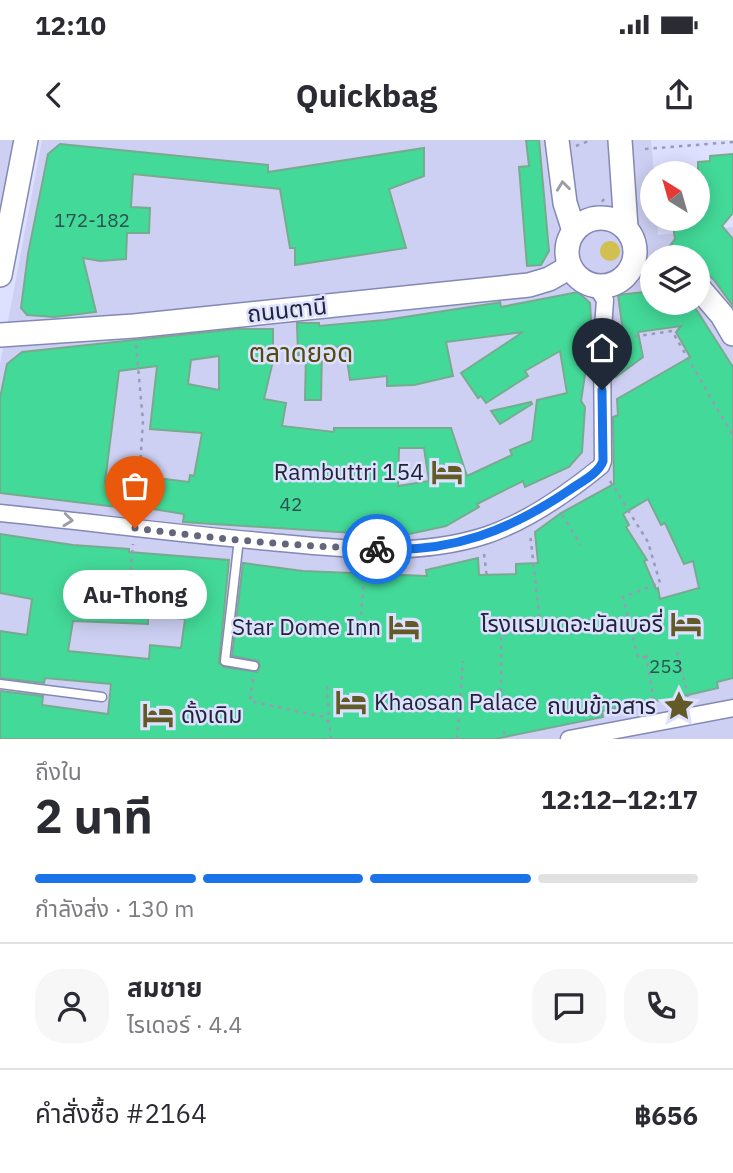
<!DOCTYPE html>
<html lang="th">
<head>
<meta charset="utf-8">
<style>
  body { margin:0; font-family:"IBM Plex Sans","Noto Sans Thai",sans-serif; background:#f7f7f7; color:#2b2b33; height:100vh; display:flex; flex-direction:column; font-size:26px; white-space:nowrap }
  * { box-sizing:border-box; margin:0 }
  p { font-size:23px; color:#7c7c81 }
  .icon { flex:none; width:38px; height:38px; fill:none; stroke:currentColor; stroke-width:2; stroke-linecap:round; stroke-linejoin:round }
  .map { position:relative; height:599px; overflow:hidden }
  .drawer { display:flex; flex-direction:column; background:#fff; flex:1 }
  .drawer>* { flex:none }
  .needle { width:46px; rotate:323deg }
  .tools { position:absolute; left:640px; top:21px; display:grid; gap:14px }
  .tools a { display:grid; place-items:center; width:70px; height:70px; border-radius:50%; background:#fff; box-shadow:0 4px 18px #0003; font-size:35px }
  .pin { position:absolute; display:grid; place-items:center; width:60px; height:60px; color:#fff; margin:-72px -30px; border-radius:50% 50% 50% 0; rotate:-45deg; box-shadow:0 0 7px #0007 }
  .pin .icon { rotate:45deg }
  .courier { position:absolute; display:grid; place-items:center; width:70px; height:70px; margin:-35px; border:5px solid #1a73e8; border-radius:50%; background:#fff; color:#222; box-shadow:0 2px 9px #0007 }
  .bubble { position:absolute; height:49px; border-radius:24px; background:#fff; box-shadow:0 4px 18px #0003; font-size:23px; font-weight:700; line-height:49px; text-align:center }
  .overview em { font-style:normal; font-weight:700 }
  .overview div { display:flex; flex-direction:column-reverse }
  .overview { display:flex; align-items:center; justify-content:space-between; height:119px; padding:0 35px }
  h1 { font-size:46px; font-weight:700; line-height:52px }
  .bar { display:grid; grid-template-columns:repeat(4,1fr); gap:10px 7px; align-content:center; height:84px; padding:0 35px }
  .bar i { height:9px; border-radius:5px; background:#e1e1e2 }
  .bar .on { background:#1a73e8 }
  .bar p { grid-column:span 4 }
  .line { display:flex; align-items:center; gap:18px; padding:0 35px; border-top:2px solid #e1e1e2 }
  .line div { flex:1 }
  .round { display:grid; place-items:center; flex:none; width:74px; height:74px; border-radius:28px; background:#f7f7f7 }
  .status { display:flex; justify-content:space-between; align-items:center; height:49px; padding:0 35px; background:#fff; direction:ltr }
  .status svg { height:19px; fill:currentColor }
  header { display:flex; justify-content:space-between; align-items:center; height:91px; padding:0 35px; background:#fff; font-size:32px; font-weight:700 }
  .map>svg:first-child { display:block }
  .built { fill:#cdd0f2; fill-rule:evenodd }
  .green { fill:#d1bf50 }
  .building { fill:#43da99; stroke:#77aa8f; stroke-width:2; fill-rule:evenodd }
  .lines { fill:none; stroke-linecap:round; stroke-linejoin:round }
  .lane-casing { stroke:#8488b6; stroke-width:11 }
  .street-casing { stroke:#8488b6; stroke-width:19 }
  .secondary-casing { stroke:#8488b6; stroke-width:26 }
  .path { stroke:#989bb5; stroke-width:2.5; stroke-dasharray:3.5 5; stroke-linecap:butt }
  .lane { stroke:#fff; stroke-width:8 }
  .street { stroke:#fff; stroke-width:16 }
  .secondary { stroke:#fff; stroke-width:23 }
  .oneway { stroke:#9c9ca5 }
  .done { stroke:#63667c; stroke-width:7; stroke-dasharray:0 12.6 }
  .route { stroke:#1a73e8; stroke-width:9 }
  .labels { text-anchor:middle; stroke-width:5; stroke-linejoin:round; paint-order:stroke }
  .number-label { font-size:19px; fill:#2a524f }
  .street-label { font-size:23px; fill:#222436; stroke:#dde0ff }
  .poi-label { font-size:23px; fill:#222436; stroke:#dde0ff; text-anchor:end }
  .quarter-label { font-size:26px; fill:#544a09; stroke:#dde0ff }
</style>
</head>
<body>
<div class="status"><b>12:10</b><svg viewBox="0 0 49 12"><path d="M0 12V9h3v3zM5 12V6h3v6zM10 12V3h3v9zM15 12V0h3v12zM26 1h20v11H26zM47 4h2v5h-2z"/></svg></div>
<header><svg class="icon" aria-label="back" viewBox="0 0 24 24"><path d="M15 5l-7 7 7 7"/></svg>Quickbag<svg class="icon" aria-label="share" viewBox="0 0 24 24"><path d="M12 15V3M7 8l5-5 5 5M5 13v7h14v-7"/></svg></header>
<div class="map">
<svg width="733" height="599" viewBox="0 0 733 599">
  <rect width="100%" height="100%" fill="#dde0ff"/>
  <!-- built -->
  <g class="built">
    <path d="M0 0H14L0 78Z"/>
    <path d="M42 0H651L654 33 653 79H657L658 95 733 87V599H0V224ZM653 117H698V163H653Z"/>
  </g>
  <!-- green -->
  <circle class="green" cx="610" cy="111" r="10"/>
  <!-- building -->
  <g class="building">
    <path d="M526 0H539L549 111 541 125 527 126 519 27 529 26Z"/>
    <path d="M60 4 268 25V32L424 8V36L389 49 406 108 295 125V108H290L280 49 133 34 131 67 150 68 149 93H127L126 119 100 121 83 118 96 172 55 177 27 175 21 168 28 114 48 14Z"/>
    <path d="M733 14V73L722 86 733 99V166L714 140 698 125V117H687L669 107 675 99 672 79H698V22L710 21V16Z"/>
    <path d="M653 151V163H692L733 227V538L717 542 718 548 671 559 644 562 602 571 603 577 495 599H0V551L43 556 42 565 108 574 111 544 45 538 44 543 0 538V491L27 495 32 459 0 453V394L73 405 129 409V412L229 420 219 523 224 527 257 532 260 526 258 521 232 516 243 423 303 431 427 436 426 430 478 418 479 435 516 434V424L538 423 535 392 561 373 614 344 613 277 618 275 617 259 690 217 676 192 681 186 638 192 643 217 616 237 613 209 624 199 618 155ZM648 359 661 385 665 383 684 424 693 421 699 448 660 459 658 448 656 449 644 421 647 420 626 387 629 385 623 374ZM148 475 185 479 181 508 150 505 149 519 68 511 73 481 148 484Z"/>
    <path d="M578 152 590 163 591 181 588 182 590 202 581 261 585 267 582 312 569 327 525 347 523 341 477 364 479 367 446 386 400 396 183 382 184 374 134 366V369L0 353V258L7 224 22 212 237 189H273V221L264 259 286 263 282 286 334 292V288H451L467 336 512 315 510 310 532 301 537 260 567 253 560 211 525 231 528 236 486 263 481 256 478 258 461 233 523 192 446 202 453 236 414 245 387 246V236L350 240 345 206 322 208 321 260H305L306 214 298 215 297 183H319V186L385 180 496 163 500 162 501 167ZM219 216V250L188 244 191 220ZM157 226 150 289 202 293 194 336 190 335 189 342 149 337 147 346 105 342 119 231ZM399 308H424L429 341 398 346Z"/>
    <path d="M531 262 532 264 500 284 491 271Z"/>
  </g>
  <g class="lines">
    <defs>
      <g id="lane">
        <path d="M239 399 225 521 254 526"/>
        <path d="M0 544 102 557"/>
      </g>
      <g id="street">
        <path d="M0 373C87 382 173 393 260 401 335 408 414 419 487 395 528 381 568 353 601 326L603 321 602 203 605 160 596 146"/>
        <path d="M569 599 733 568"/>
      </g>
      <g id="secondary">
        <path d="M557 0 565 63 574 91"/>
        <path d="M620 0 626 87"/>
        <circle cx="601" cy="112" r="34"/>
        <path d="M0 135 26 0"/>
        <path d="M698 147 722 175 733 194"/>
        <path d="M0 195 134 186 529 145 549 139 570 127"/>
      </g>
    </defs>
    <!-- lane casing -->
    <use href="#lane" class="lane-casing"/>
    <!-- street casing -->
    <use href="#street" class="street-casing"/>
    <!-- secondary casing -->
    <use href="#secondary" class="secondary-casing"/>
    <!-- path -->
    <g class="path">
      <path d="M576 6 591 0"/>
      <path d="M645 9 733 2"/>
      <path d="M588 68H597L604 59"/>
      <path d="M618 199 672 191 733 296"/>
      <path d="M136 205 143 281 137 373"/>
      <path d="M610 341 648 402 660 443 623 457 638 518 646 517"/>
      <path d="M562 375 581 405"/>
      <path d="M484 414 487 438"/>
      <path d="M130 439 133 404"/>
      <path d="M361 475 365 426"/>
      <path d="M677 512 689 560"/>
      <path d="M646 515 655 566"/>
      <path d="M253 539 250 561 324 577 329 583 331 599"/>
      <path d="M327 546 329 581"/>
      <path d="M501 560V495L541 491 530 393"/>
      <path d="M459 566 500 556"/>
      <path d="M504 591 505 599"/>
      <path d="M457 599 463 521"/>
    </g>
    <!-- lane -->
    <use href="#lane" class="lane"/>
    <!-- street -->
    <use href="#street" class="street"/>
    <!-- secondary -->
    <use href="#secondary" class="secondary"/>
  </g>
  <!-- one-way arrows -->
  <defs><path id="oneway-chevron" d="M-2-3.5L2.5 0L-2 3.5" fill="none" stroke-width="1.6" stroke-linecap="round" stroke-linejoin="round" transform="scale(1.75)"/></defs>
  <g class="oneway">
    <use href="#oneway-chevron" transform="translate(563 46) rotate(-97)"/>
    <use href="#oneway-chevron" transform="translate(68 380) rotate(6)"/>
  </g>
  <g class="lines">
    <!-- done -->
    <path class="done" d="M135 388C215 399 296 406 377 409"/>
    <!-- route -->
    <path class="route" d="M377 409C452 413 509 391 571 349 581 342 599 333 603 321L602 250"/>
  </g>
  <!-- icons -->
  <defs>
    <symbol id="hotel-bare" viewBox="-9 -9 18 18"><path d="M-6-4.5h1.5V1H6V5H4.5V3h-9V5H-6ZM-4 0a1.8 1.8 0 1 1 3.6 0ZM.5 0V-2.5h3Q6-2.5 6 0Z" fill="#635b27" stroke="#dde0ff" stroke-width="2.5" paint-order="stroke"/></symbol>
    <symbol id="sight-bare" viewBox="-9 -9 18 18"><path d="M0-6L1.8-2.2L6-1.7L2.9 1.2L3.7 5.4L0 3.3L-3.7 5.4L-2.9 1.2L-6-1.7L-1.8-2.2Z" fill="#635b27" stroke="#dde0ff" stroke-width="2.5" paint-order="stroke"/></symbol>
  </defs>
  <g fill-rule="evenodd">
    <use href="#hotel-bare" x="425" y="310" width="44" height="44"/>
    <use href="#hotel-bare" x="664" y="462" width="44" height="44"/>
    <use href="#hotel-bare" x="382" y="465" width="44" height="44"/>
    <use href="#hotel-bare" x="329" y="540" width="44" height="44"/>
    <use href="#sight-bare" x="657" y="544" width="44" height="44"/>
    <use href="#hotel-bare" x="136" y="553" width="44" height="44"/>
  </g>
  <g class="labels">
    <!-- number labels -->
    <g class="number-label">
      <text x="92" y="87">172-182</text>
      <text x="291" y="371">42</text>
      <text x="666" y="533">253</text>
    </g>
    <!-- street labels -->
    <g class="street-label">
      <text transform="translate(287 170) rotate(-6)" y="8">ถนนตานี</text>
    </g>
    <!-- poi labels -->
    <g class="poi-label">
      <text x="424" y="340">Rambuttri 154</text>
      <text x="663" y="492">โรงแรมเดอะมัลเบอรี่</text>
      <text x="381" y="495">Star Dome Inn</text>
      <text x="374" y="570" text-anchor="start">Khaosan Palace</text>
      <text x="656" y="574">ถนนข้าวสาร</text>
      <text x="181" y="583" text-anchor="start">ดั้งเดิม</text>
    </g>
    <!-- quarter labels -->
    <g class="quarter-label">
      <text x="301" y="222">ตลาดยอด</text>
    </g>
  </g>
</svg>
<div class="tools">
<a><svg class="needle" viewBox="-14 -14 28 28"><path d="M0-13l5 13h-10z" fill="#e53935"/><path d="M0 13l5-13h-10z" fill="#7c7c81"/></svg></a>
<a><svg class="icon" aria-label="layers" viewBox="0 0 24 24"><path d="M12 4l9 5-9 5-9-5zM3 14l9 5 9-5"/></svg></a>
</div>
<div class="pin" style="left:135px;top:388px;background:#ea580c"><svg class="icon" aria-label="bag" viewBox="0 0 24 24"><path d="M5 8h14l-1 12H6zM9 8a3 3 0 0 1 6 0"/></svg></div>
<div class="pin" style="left:602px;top:250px;background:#1f2937"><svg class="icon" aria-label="home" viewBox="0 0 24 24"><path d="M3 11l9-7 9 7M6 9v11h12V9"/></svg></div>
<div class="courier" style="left:377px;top:409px"><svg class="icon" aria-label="bike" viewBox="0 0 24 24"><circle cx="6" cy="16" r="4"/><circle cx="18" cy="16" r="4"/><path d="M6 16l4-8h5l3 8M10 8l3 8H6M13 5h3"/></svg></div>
<div class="bubble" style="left:63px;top:430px;width:144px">Au-Thong</div>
</div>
<section class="drawer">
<div class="overview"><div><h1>2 นาที</h1><p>ถึงใน</p></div><em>12:12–12:17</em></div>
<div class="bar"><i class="on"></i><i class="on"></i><i class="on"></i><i></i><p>กำลังส่ง · 130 m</p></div>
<div class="line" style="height:126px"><a class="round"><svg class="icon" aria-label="person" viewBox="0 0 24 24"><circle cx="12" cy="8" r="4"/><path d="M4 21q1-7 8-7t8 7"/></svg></a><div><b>สมชาย</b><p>ไรเดอร์ · 4.4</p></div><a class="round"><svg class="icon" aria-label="chat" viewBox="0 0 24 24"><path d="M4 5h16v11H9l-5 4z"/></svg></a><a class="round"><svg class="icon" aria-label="phone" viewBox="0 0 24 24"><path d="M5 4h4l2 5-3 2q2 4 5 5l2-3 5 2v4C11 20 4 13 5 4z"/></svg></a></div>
<div class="line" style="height:91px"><div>คำสั่งซื้อ #2164</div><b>฿656</b></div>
</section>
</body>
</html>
